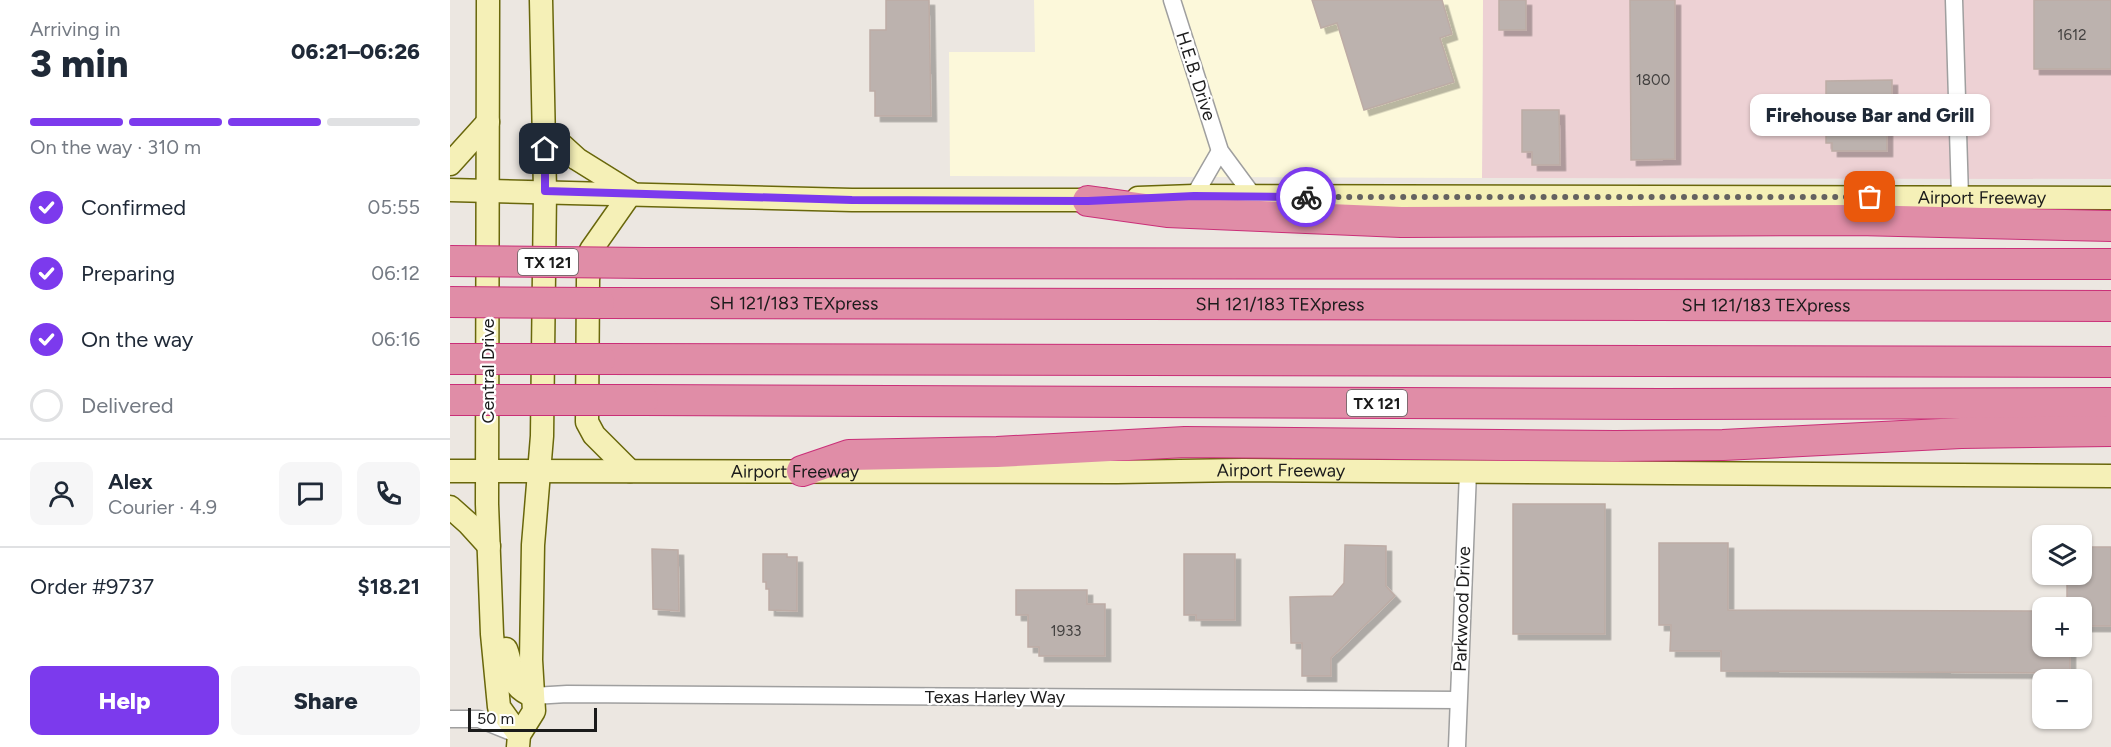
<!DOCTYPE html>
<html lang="en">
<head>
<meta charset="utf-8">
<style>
  body { margin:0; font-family:Figtree,sans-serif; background:#f6f6f7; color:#1f2937; height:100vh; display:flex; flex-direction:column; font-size:22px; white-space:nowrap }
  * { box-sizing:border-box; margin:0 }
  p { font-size:20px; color:#747a83 }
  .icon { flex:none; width:33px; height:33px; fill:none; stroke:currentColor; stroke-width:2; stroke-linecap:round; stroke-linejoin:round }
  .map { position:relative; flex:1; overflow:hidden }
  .details { display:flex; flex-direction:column; background:#fff; width:450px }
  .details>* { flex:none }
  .buttons { position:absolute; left:1582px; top:525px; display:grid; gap:12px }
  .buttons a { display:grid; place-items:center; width:60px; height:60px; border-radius:12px; background:#fff; box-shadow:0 2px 4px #0004; font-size:30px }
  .scale { position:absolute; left:18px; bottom:15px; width:129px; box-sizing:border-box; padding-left:6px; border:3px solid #1b1b1b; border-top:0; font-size:16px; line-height:21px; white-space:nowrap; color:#1b1b1b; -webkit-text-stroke:4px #fff; paint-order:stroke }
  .pin { position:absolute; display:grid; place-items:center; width:51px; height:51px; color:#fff; margin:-26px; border-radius:12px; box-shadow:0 3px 9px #0006 }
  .courier { position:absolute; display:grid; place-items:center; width:60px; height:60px; margin:-30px; border:4px solid #7c3aed; border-radius:50%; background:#fff; color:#222; box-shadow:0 2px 8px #0007 }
  .bubble { position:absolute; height:42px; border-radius:12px; background:#fff; box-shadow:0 2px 4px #0004; font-size:20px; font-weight:800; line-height:42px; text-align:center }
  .overview em { font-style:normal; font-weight:800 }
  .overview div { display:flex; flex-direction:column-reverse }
  .overview { display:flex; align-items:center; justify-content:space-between; height:102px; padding:0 30px }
  h1 { font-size:39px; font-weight:800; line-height:45px }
  .bar { display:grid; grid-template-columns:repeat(4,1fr); gap:9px 6px; align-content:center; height:72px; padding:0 30px }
  .bar i { height:8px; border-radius:4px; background:#e0e1e3 }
  .bar .selected { background:#7c3aed }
  .bar p { grid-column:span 4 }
  .line { display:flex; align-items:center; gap:15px; padding:0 30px; border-top:2px solid #e0e1e3 }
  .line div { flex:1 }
  .round { display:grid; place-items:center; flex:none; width:63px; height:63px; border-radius:12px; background:#f6f6f7 }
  ol { padding:0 30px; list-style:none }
  li { display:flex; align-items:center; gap:18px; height:66px }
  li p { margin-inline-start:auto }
  li .icon { padding:6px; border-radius:50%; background:#7c3aed; color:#fff; stroke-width:4 }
  li:last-child { color:#747a83 }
  li i { width:33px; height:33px; border:3px solid #e0e1e3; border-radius:50% }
  .action { display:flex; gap:12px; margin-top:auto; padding:12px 30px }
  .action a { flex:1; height:69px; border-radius:12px; background:#7c3aed; color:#fff; font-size:24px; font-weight:800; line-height:69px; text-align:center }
  .action a+a { background:#f6f6f7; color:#1f2937 }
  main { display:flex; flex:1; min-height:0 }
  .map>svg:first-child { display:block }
  .commercial { fill:#edd1d4 }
  .education { fill:#fcf8da }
  .building { fill:#bcb2ae; stroke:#bdaca5; stroke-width:1.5; filter:url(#shadow) }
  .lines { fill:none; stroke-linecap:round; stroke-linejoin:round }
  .minor-casing { stroke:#9f9f9f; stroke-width:19 }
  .secondary-casing { stroke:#69670b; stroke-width:25 }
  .motorway-casing { stroke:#ca2f78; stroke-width:32 }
  .minor { stroke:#fff; stroke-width:16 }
  .secondary { stroke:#f5f0b7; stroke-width:22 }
  .motorway { stroke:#e08da7; stroke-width:30 }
  .motorway-bridge-casing { stroke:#ca2f78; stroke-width:32; stroke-linecap:butt }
  .motorway-bridge { stroke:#e08da7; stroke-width:30 }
  .done { stroke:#646260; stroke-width:6; stroke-dasharray:0 10.8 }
  .route { stroke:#7c3aed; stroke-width:8 }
  .labels { text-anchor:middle; stroke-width:4.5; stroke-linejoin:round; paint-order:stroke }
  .number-label { font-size:15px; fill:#434140 }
  .shield { fill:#fff; stroke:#5f5f5f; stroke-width:1.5 }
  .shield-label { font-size:16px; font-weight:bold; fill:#1b1b1b }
  .street-label { font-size:18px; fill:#1b1b1b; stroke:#fff }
</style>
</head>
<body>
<main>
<section class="details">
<div class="overview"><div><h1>3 min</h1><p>Arriving in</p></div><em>06:21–06:26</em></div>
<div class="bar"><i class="selected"></i><i class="selected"></i><i class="selected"></i><i></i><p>On the way · 310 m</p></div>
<ol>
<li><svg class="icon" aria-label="check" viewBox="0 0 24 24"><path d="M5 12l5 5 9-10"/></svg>Confirmed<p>05:55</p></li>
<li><svg class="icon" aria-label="check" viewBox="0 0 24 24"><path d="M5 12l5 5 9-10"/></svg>Preparing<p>06:12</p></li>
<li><svg class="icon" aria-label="check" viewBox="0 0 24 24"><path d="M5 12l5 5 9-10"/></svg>On the way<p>06:16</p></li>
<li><i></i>Delivered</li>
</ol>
<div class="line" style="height:108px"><a class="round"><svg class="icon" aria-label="person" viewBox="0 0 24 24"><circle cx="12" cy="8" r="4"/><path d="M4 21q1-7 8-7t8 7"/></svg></a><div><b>Alex</b><p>Courier · 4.9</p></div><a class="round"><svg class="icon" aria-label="chat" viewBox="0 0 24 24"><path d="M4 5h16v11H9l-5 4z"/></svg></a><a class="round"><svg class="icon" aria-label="phone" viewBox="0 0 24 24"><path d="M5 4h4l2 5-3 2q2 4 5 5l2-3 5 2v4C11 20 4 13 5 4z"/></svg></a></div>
<div class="line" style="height:78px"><div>Order #9737</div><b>$18.21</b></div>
<div class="action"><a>Help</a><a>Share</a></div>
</section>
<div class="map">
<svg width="1661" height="747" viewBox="0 0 1661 747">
  <defs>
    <filter id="shadow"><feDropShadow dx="5.5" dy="5.5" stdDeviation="0" flood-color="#0004"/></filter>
  </defs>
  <rect width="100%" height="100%" fill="#ece7e1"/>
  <!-- commercial -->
  <path class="commercial" d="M1033 0H1661V179L1032 178Z"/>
  <!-- education -->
  <path class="education" d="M584 0H1033L1032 178 500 176 499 52H585Z"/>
  <!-- building -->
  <g class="building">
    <path d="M436 0H479L481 116H425V91H420V30H436Z"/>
    <path d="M862 0H992L1002 34 990 38 1004 82 914 110 887 23 871 28Z"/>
    <rect x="1049" y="0" width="27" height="30"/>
    <path d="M1180 0H1225V159L1181 160Z"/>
    <rect x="1584" y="0" width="77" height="69"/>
    <path d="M1442 80V129H1437V151H1382V143H1376V81Z"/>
    <path d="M1072 110H1109L1110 165H1082V152H1072Z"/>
    <rect x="1063" y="504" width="92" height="130"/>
    <path d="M1209 543H1278V610L1593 611V646H1620V673L1271 671V651H1220L1221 625H1209Z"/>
    <path d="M895 545 936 546V586L945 596 881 658V676H852V643H841L840 597 883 596 894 583Z"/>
    <path d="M1632 547H1661V626H1632V608H1617V574H1632Z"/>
    <path d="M202 549 228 550 229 611 203 609Z"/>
    <path d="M313 554H337V557H347V611L319 610V589H316V582H313Z"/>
    <path d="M734 554H785V620H746V615H734Z"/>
    <path d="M566 590H637V604H655V656H589V647H578V615H566Z"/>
  </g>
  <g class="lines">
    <defs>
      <g id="minor">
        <path d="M722 0 770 151 804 197"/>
        <path d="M1504 0 1510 197"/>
        <path d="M744 196 770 151"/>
        <path d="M83 696 117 694 1008 700"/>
        <path d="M0 719H29L69 735"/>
        <path d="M1007 747 1018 472"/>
      </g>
      <g id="secondary">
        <path d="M38 0 37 504 42 634 49 707 69 735"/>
        <path d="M94 129 127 159 180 192"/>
        <path d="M0 164 38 122"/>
        <path d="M0 190 402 200H655"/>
        <path id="s1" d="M688 198 744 196 1661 198"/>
        <path id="s2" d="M0 471 667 472 793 470 1661 476"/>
        <path d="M180 471 144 435 137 422 138 280 141 250 181 193"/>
        <path d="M0 507 19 524 39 546"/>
        <path d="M56 649C65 671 56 685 83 696"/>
        <path d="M68 747 69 735 84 711 81 660 83 545 92 436 95 191 91 0"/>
      </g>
      <g id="motorway">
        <path d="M638 201 717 212 951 222 1407 220 1661 226"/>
        <path d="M195 263 1661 264"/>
        <path id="s3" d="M149 303 1661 306"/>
        <path d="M150 359 1661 362"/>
        <path d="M193 400 1211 404 1661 403"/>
        <path d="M352 471 399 455 547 452 735 442 1165 446 1273 445 1511 433 1661 431"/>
      </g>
    </defs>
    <!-- minor casing -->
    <use href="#minor" class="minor-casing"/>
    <!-- secondary casing -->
    <use href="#secondary" class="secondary-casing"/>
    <!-- motorway casing -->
    <use href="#motorway" class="motorway-casing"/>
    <!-- minor -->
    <use href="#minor" class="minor"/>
    <!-- secondary -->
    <use href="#secondary" class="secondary"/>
    <!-- motorway -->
    <use href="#motorway" class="motorway"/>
    <defs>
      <g id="motorway-bridge">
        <path d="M0 261 195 263"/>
        <path d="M0 302 149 303"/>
        <path d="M0 359H150"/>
        <path d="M0 400H193"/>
      </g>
    </defs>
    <!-- motorway-bridge casing -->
    <use href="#motorway-bridge" class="motorway-bridge-casing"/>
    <!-- motorway-bridge -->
    <use href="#motorway-bridge" class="motorway-bridge"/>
  </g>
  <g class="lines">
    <!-- done -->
    <path class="done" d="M856 197H1420"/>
    <!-- route -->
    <path class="route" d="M95 149V191L402 200 638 201 744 196 856 197"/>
  </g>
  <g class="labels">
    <!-- number labels -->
    <g class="number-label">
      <text x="1622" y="40">1612</text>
      <text x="1203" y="85">1800</text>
      <text x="616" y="636">1933</text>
    </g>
    <!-- shield labels -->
    <g class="shield">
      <rect x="68" y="249" width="60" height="26" rx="4.5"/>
      <rect x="897" y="390" width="60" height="26" rx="4.5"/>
    </g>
    <g class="shield-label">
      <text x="98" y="268">TX 121</text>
      <text x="927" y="409">TX 121</text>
    </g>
    <!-- street labels -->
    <g class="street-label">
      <text transform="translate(746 76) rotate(72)" y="6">H.E.B. Drive</text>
      <text dy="6" stroke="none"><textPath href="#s1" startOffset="844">Airport Freeway</textPath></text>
      <text dy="6" stroke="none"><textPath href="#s3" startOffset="195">SH 121/183 TEXpress</textPath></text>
      <text dy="6" stroke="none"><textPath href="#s3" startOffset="681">SH 121/183 TEXpress</textPath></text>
      <text dy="6" stroke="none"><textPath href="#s3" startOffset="1167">SH 121/183 TEXpress</textPath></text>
      <text transform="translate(38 371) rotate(-90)" y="6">Central Drive</text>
      <text dy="6" stroke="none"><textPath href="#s2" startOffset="345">Airport Freeway</textPath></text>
      <text dy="6" stroke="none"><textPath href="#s2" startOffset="831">Airport Freeway</textPath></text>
      <text transform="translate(1012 609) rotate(-88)" y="6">Parkwood Drive</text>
      <text x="545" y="703">Texas Harley Way</text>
    </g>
  </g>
</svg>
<div class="buttons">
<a><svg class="icon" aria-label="layers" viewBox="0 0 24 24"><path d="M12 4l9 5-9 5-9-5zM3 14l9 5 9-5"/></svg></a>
<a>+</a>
<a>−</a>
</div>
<div class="scale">50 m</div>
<div class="pin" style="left:1420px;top:197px;background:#ea580c"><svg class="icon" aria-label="bag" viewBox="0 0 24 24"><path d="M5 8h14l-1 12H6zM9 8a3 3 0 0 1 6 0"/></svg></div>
<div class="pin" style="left:95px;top:149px;background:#1f2937"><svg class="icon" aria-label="home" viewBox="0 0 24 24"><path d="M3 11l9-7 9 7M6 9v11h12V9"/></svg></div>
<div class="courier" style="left:856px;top:197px"><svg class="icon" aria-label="bike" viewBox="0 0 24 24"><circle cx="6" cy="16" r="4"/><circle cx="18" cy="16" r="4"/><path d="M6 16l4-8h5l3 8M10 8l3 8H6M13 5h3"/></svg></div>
<div class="bubble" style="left:1300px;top:94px;width:240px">Firehouse Bar and Grill</div>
</div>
</main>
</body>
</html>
